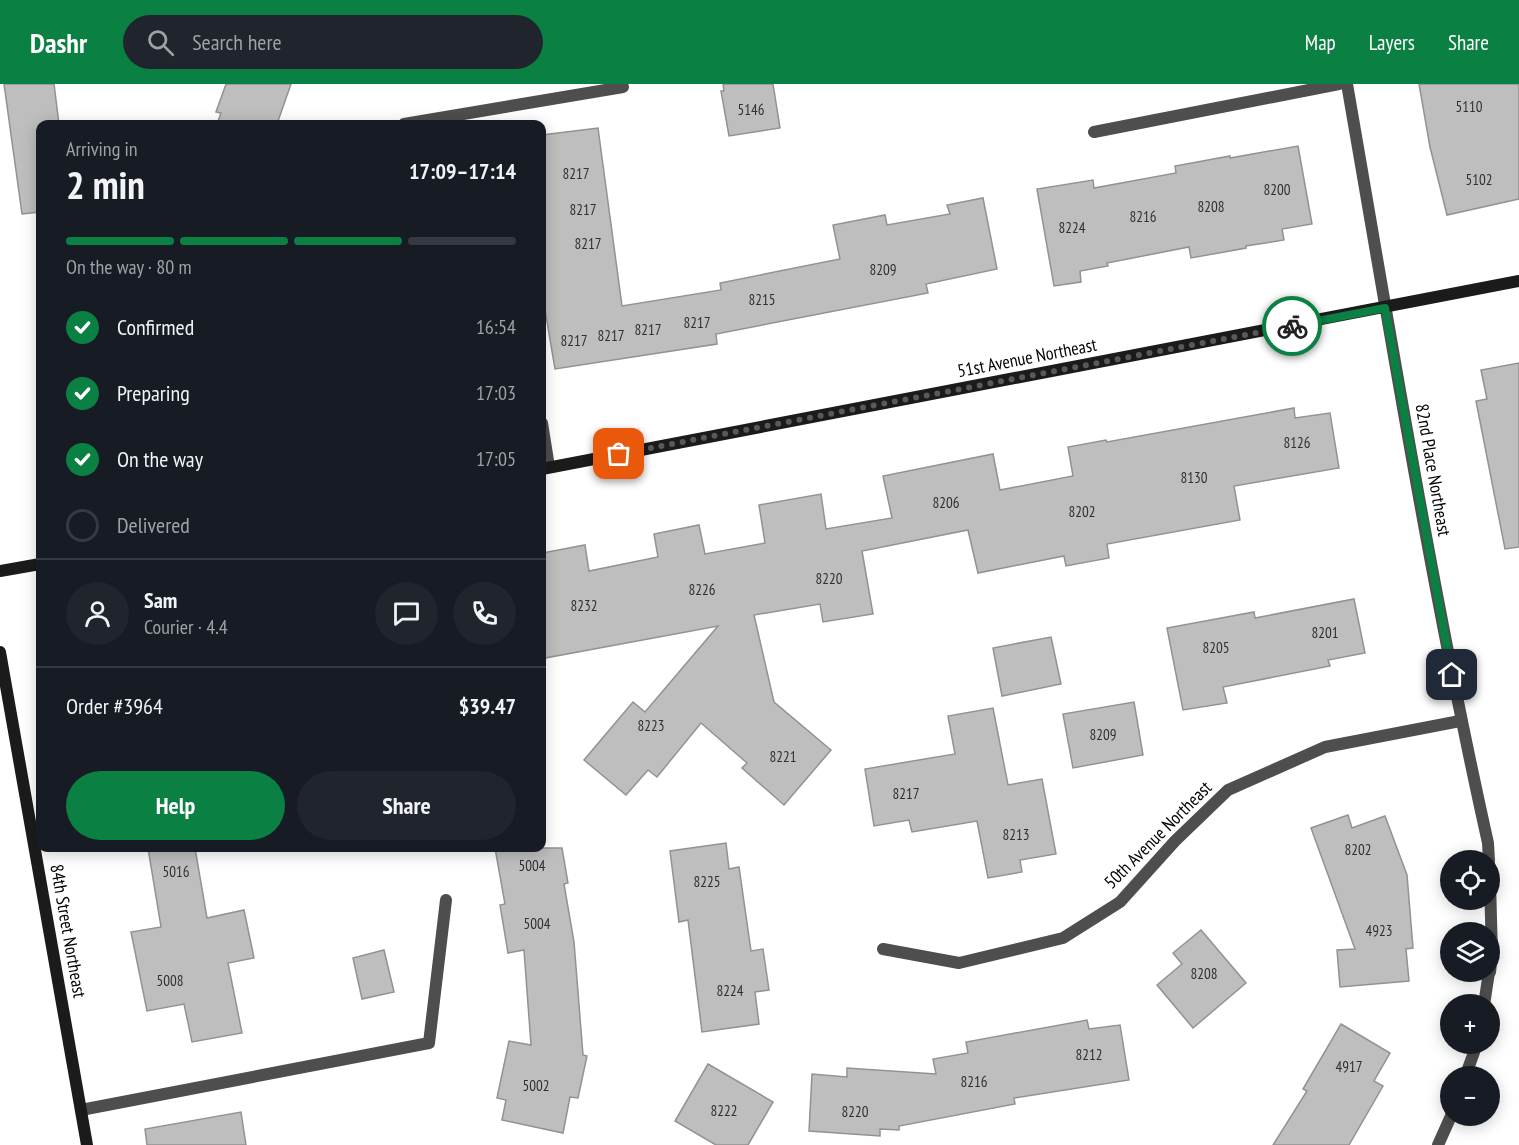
<!DOCTYPE html>
<html lang="en">
<head>
<meta charset="utf-8">
<style>
  body { margin:0; font-family:"PT Sans Narrow",sans-serif; background:#20242c; color:#f1f3f6; height:100vh; display:flex; flex-direction:column; font-size:22px; white-space:nowrap }
  * { box-sizing:border-box; margin:0 }
  p { font-size:20px; color:#9ea1a6 }
  .icon { flex:none; width:33px; height:33px; fill:none; stroke:currentColor; stroke-width:2; stroke-linecap:round; stroke-linejoin:round }
  .map { position:relative; flex:1; overflow:hidden }
  .side { position:absolute; left:36px; top:36px; width:510px; height:732px; display:flex; flex-direction:column; background:#171b24; border-radius:12px; box-shadow:0 3px 15px #0003 }
  .side>* { flex:none }
  .tools { position:absolute; left:1440px; top:766px; display:grid; gap:12px }
  .tools a { display:grid; place-items:center; width:60px; height:60px; border-radius:50%; background:#171b24; box-shadow:0 3px 15px #0003; font-size:30px }
  .pin { position:absolute; display:grid; place-items:center; width:51px; height:51px; color:#fff; margin:-26px; border-radius:12px; box-shadow:0 3px 9px #0006 }
  .courier { position:absolute; display:grid; place-items:center; width:60px; height:60px; margin:-30px; border:4px solid #0b8043; border-radius:50%; background:#fff; color:#222; box-shadow:0 2px 8px #0007 }
  .overview em { font-style:normal; font-weight:600 }
  .overview div { display:flex; flex-direction:column-reverse }
  .overview { display:flex; align-items:center; justify-content:space-between; height:102px; padding:0 30px }
  h1 { font-size:39px; font-weight:600; line-height:45px }
  .bar { display:grid; grid-template-columns:repeat(4,1fr); gap:9px 6px; align-content:center; height:72px; padding:0 30px }
  .bar i { height:8px; border-radius:4px; background:#363941 }
  .bar .current { background:#0b8043 }
  .bar p { grid-column:span 4 }
  .line { display:flex; align-items:center; gap:15px; padding:0 30px; border-top:2px solid #363941 }
  .line div { flex:1 }
  .round { display:grid; place-items:center; flex:none; width:63px; height:63px; border-radius:32px; background:#20242c }
  ol { padding:0 30px; list-style:none }
  li { display:flex; align-items:center; gap:18px; height:66px }
  li p { margin-inline-start:auto }
  li .icon { padding:6px; border-radius:50%; background:#0b8043; color:#fff; stroke-width:4 }
  li:last-child { color:#9ea1a6 }
  li i { width:33px; height:33px; border:3px solid #363941; border-radius:50% }
  .cta { display:flex; gap:12px; margin-top:auto; padding:12px 30px }
  .cta a { flex:1; height:69px; border-radius:36px; background:#0b8043; color:#fff; font-size:24px; font-weight:600; line-height:69px; text-align:center }
  .cta a+a { background:#20242c; color:#f1f3f6 }
  header { display:flex; align-items:center; gap:36px; box-sizing:border-box; height:84px; padding:0 30px; background:#0b8043; color:#fff }
  header strong { font-size:28px }
  nav { display:flex; gap:33px; margin-inline-start:auto; font-size:21px }
  .search { width:420px; height:54px; background:#20242c; display:flex; align-items:center; gap:15px; box-sizing:border-box; padding:0 21px; border-radius:33px; color:#9ea1a6; font-size:22px }
  .map>svg:first-child { display:block }
  .building { fill:#bebebe; stroke:#929292; stroke-width:1.5 }
  .lines { fill:none; stroke-linecap:round; stroke-linejoin:round }
  .lane { stroke:#4e4e4e; stroke-width:12 }
  .street { stroke:#4e4e4e; stroke-width:12 }
  .secondary { stroke:#1b1b1b; stroke-width:12 }
  .done { stroke:#595959; stroke-width:6; stroke-dasharray:0 10.8 }
  .route { stroke:#0b8043; stroke-width:8 }
  .labels { text-anchor:middle; stroke-width:5; stroke-linejoin:round; paint-order:stroke }
  .number-label { font-size:15px; fill:#303030 }
  .street-label { font-size:18px; fill:#000; stroke:#fff }
</style>
</head>
<body>
<header>
<strong>Dashr</strong>
<div class="search"><svg class="icon" aria-label="search" viewBox="0 0 24 24"><circle cx="10" cy="10" r="6"/><path d="M15 15l6 6"/></svg>Search here</div>
<nav><a>Map</a><a>Layers</a><a>Share</a></nav>
</header>
<div class="map">
<svg width="1519" height="1061" viewBox="0 0 1519 1061">
  <rect width="100%" height="100%" fill="#fff"/>
  <!-- building -->
  <g class="building">
    <path d="M4 0H54L59 40H40V128L22 130Z"/>
    <path d="M226 0H291L277 40H217L221 29 216 28Z"/>
    <path d="M723 0H773L780 44 729 52 721 7H724Z"/>
    <path d="M1419 0H1519V115L1447 131 1430 63Z"/>
    <path d="M598 44 622 222 721 206 720 199 840 175 833 141 885 131 887 141 950 130 947 121 983 114 997 185 926 200 928 209 716 250 717 260 555 285 542 208V51Z"/>
    <path d="M1298 62 1312 140 1282 145 1284 156 1246 162V164L1191 174 1189 163 1107 179 1108 182 1080 187 1081 198 1054 202 1037 105 1093 96 1094 104 1176 89 1175 82 1230 72V74Z"/>
    <path d="M1519 279V463L1505 465 1476 317 1487 315 1481 286Z"/>
    <path d="M1294 324 1295 334 1330 329 1339 384 1234 402 1240 436 1107 460 1109 474 1066 482 1064 472 978 489 968 446 862 467 873 530 823 538 820 520 754 531 774 618 831 666 784 721 742 684 747 679 701 639 657 693 648 686 626 711 584 676 633 618 645 628 718 542 545 574 542 556V469L585 461 589 487 658 473 654 450 699 441 705 470 765 459 759 421 821 410 826 445 892 434 883 392 993 370 1000 406 1073 392 1068 363 1106 356 1107 358Z"/>
    <path d="M1354 515 1365 569 1328 576 1330 582 1223 603 1227 619 1183 626 1167 544 1254 528 1255 534Z"/>
    <path d="M1051 553 1061 600 1002 612 993 564Z"/>
    <path d="M1134 618 1143 671 1073 684 1063 630Z"/>
    <path d="M993 624 1008 701 1042 695 1056 770 1020 776 1022 788 988 794 977 737 912 748 909 736 874 742 865 685 955 670 948 632Z"/>
    <path d="M1348 731 1352 744 1385 732 1407 791 1413 864 1406 865 1409 897 1340 903 1337 866 1355 865 1311 744Z"/>
    <path d="M726 759 729 785 739 783 751 867 763 865 769 906 755 908 759 940 702 948 688 836 679 838 670 767Z"/>
    <path d="M148 764H195L207 834 244 826 254 874 228 879 242 949 192 958 184 920 147 927 131 848 161 843Z"/>
    <path d="M495 764H562L568 799 564 800 574 858 583 971 587 972 578 1014 570 1013 563 1049 502 1036 506 1016 497 1014 509 957 531 961 524 866 508 869 500 821 505 820Z"/>
    <path d="M1201 846 1246 899 1193 944 1157 901 1182 880 1173 869Z"/>
    <path d="M384 866 394 908 362 915 353 874Z"/>
    <path d="M1087 936 1089 945 1120 941 1129 996 1014 1014 1015 1020 899 1042V1046L880 1045V1052L809 1047 812 990 847 993V984L936 990 933 975 968 969 966 958Z"/>
    <path d="M1341 940 1390 969 1374 997 1383 1002 1349 1061H1273L1307 1007 1303 1005Z"/>
    <path d="M708 980 773 1018 748 1061H716L675 1037Z"/>
    <path d="M241 1028 246 1061H147L145 1045Z"/>
  </g>
  <g class="lines">
    <!-- lane -->
    <g class="lane">
      <path d="M542 339 549 383"/>
      <path d="M81 1026 429 959 446 816"/>
    </g>
    <!-- street -->
    <g class="street">
      <path d="M1347 0C1391 253 1432 508 1488 759L1489 777"/>
      <path d="M404 40 623 3"/>
      <path d="M1094 48 1339 0"/>
      <path d="M1490 798 1492 871 1490 888"/>
      <path d="M883 865 959 879 1063 854 1120 818 1175 757 1228 706 1325 663 1460 637"/>
      <path d="M1484 921 1489 888"/>
      <path d="M1465 993 1477 960"/>
      <path d="M1438 1061 1451 1032"/>
    </g>
    <!-- secondary -->
    <g class="secondary">
      <path d="M542 385 1519 197"/>
      <path d="M0 487 40 480"/>
      <path d="M0 568 87 1061"/>
    </g>
  </g>
  <g class="lines">
    <!-- done -->
    <path class="done" d="M619 370 1292 242"/>
    <!-- route -->
    <path class="route" d="M1292 242 1385 224 1452 591"/>
  </g>
  <g class="labels">
    <!-- number labels -->
    <g class="number-label">
      <text x="1469" y="28">5110</text>
      <text x="751" y="31">5146</text>
      <text x="576" y="95">8217</text>
      <text x="1479" y="101">5102</text>
      <text x="1277" y="111">8200</text>
      <text x="1211" y="128">8208</text>
      <text x="583" y="131">8217</text>
      <text x="1143" y="138">8216</text>
      <text x="1072" y="149">8224</text>
      <text x="588" y="165">8217</text>
      <text x="883" y="191">8209</text>
      <text x="762" y="221">8215</text>
      <text x="697" y="244">8217</text>
      <text x="648" y="251">8217</text>
      <text x="611" y="257">8217</text>
      <text x="574" y="262">8217</text>
      <text x="1297" y="364">8126</text>
      <text x="1194" y="399">8130</text>
      <text x="946" y="424">8206</text>
      <text x="1082" y="433">8202</text>
      <text x="829" y="500">8220</text>
      <text x="702" y="511">8226</text>
      <text x="584" y="527">8232</text>
      <text x="1325" y="554">8201</text>
      <text x="1216" y="569">8205</text>
      <text x="651" y="647">8223</text>
      <text x="1103" y="656">8209</text>
      <text x="783" y="678">8221</text>
      <text x="906" y="715">8217</text>
      <text x="1016" y="756">8213</text>
      <text x="1358" y="771">8202</text>
      <text x="532" y="787">5004</text>
      <text x="176" y="793">5016</text>
      <text x="707" y="803">8225</text>
      <text x="537" y="845">5004</text>
      <text x="1379" y="852">4923</text>
      <text x="1204" y="895">8208</text>
      <text x="170" y="902">5008</text>
      <text x="730" y="912">8224</text>
      <text x="1089" y="976">8212</text>
      <text x="1349" y="988">4917</text>
      <text x="974" y="1003">8216</text>
      <text x="536" y="1007">5002</text>
      <text x="724" y="1032">8222</text>
      <text x="855" y="1033">8220</text>
    </g>
    <!-- street labels -->
    <g class="street-label">
      <text transform="translate(1027 274) rotate(-11)" y="6">51st Avenue Northeast</text>
      <text transform="translate(1433 386) rotate(80)" y="6">82nd Place Northeast</text>
      <text transform="translate(1158 751) rotate(-45)" y="6">50th Avenue Northeast</text>
      <text transform="translate(68 847) rotate(80)" y="6">84th Street Northeast</text>
    </g>
  </g>
</svg>
<div class="tools">
<a><svg class="icon" aria-label="locate" viewBox="0 0 24 24"><circle cx="12" cy="12" r="6"/><path d="M12 2v4M12 18v4M2 12h4M18 12h4"/></svg></a>
<a><svg class="icon" aria-label="layers" viewBox="0 0 24 24"><path d="M12 4l9 5-9 5-9-5zM3 14l9 5 9-5"/></svg></a>
<a>+</a>
<a>−</a>
</div>
<div class="pin" style="left:619px;top:370px;background:#ea580c"><svg class="icon" aria-label="bag" viewBox="0 0 24 24"><path d="M5 8h14l-1 12H6zM9 8a3 3 0 0 1 6 0"/></svg></div>
<div class="pin" style="left:1452px;top:591px;background:#1f2937"><svg class="icon" aria-label="home" viewBox="0 0 24 24"><path d="M3 11l9-7 9 7M6 9v11h12V9"/></svg></div>
<div class="courier" style="left:1292px;top:242px"><svg class="icon" aria-label="bike" viewBox="0 0 24 24"><circle cx="6" cy="16" r="4"/><circle cx="18" cy="16" r="4"/><path d="M6 16l4-8h5l3 8M10 8l3 8H6M13 5h3"/></svg></div>
<section class="side">
<div class="overview"><div><h1>2 min</h1><p>Arriving in</p></div><em>17:09–17:14</em></div>
<div class="bar"><i class="current"></i><i class="current"></i><i class="current"></i><i></i><p>On the way · 80 m</p></div>
<ol>
<li><svg class="icon" aria-label="check" viewBox="0 0 24 24"><path d="M5 12l5 5 9-10"/></svg>Confirmed<p>16:54</p></li>
<li><svg class="icon" aria-label="check" viewBox="0 0 24 24"><path d="M5 12l5 5 9-10"/></svg>Preparing<p>17:03</p></li>
<li><svg class="icon" aria-label="check" viewBox="0 0 24 24"><path d="M5 12l5 5 9-10"/></svg>On the way<p>17:05</p></li>
<li><i></i>Delivered</li>
</ol>
<div class="line" style="height:108px"><a class="round"><svg class="icon" aria-label="person" viewBox="0 0 24 24"><circle cx="12" cy="8" r="4"/><path d="M4 21q1-7 8-7t8 7"/></svg></a><div><b>Sam</b><p>Courier · 4.4</p></div><a class="round"><svg class="icon" aria-label="chat" viewBox="0 0 24 24"><path d="M4 5h16v11H9l-5 4z"/></svg></a><a class="round"><svg class="icon" aria-label="phone" viewBox="0 0 24 24"><path d="M5 4h4l2 5-3 2q2 4 5 5l2-3 5 2v4C11 20 4 13 5 4z"/></svg></a></div>
<div class="line" style="height:78px"><div>Order #3964</div><b>$39.47</b></div>
<div class="cta"><a>Help</a><a>Share</a></div>
</section>
</div>
</body>
</html>
